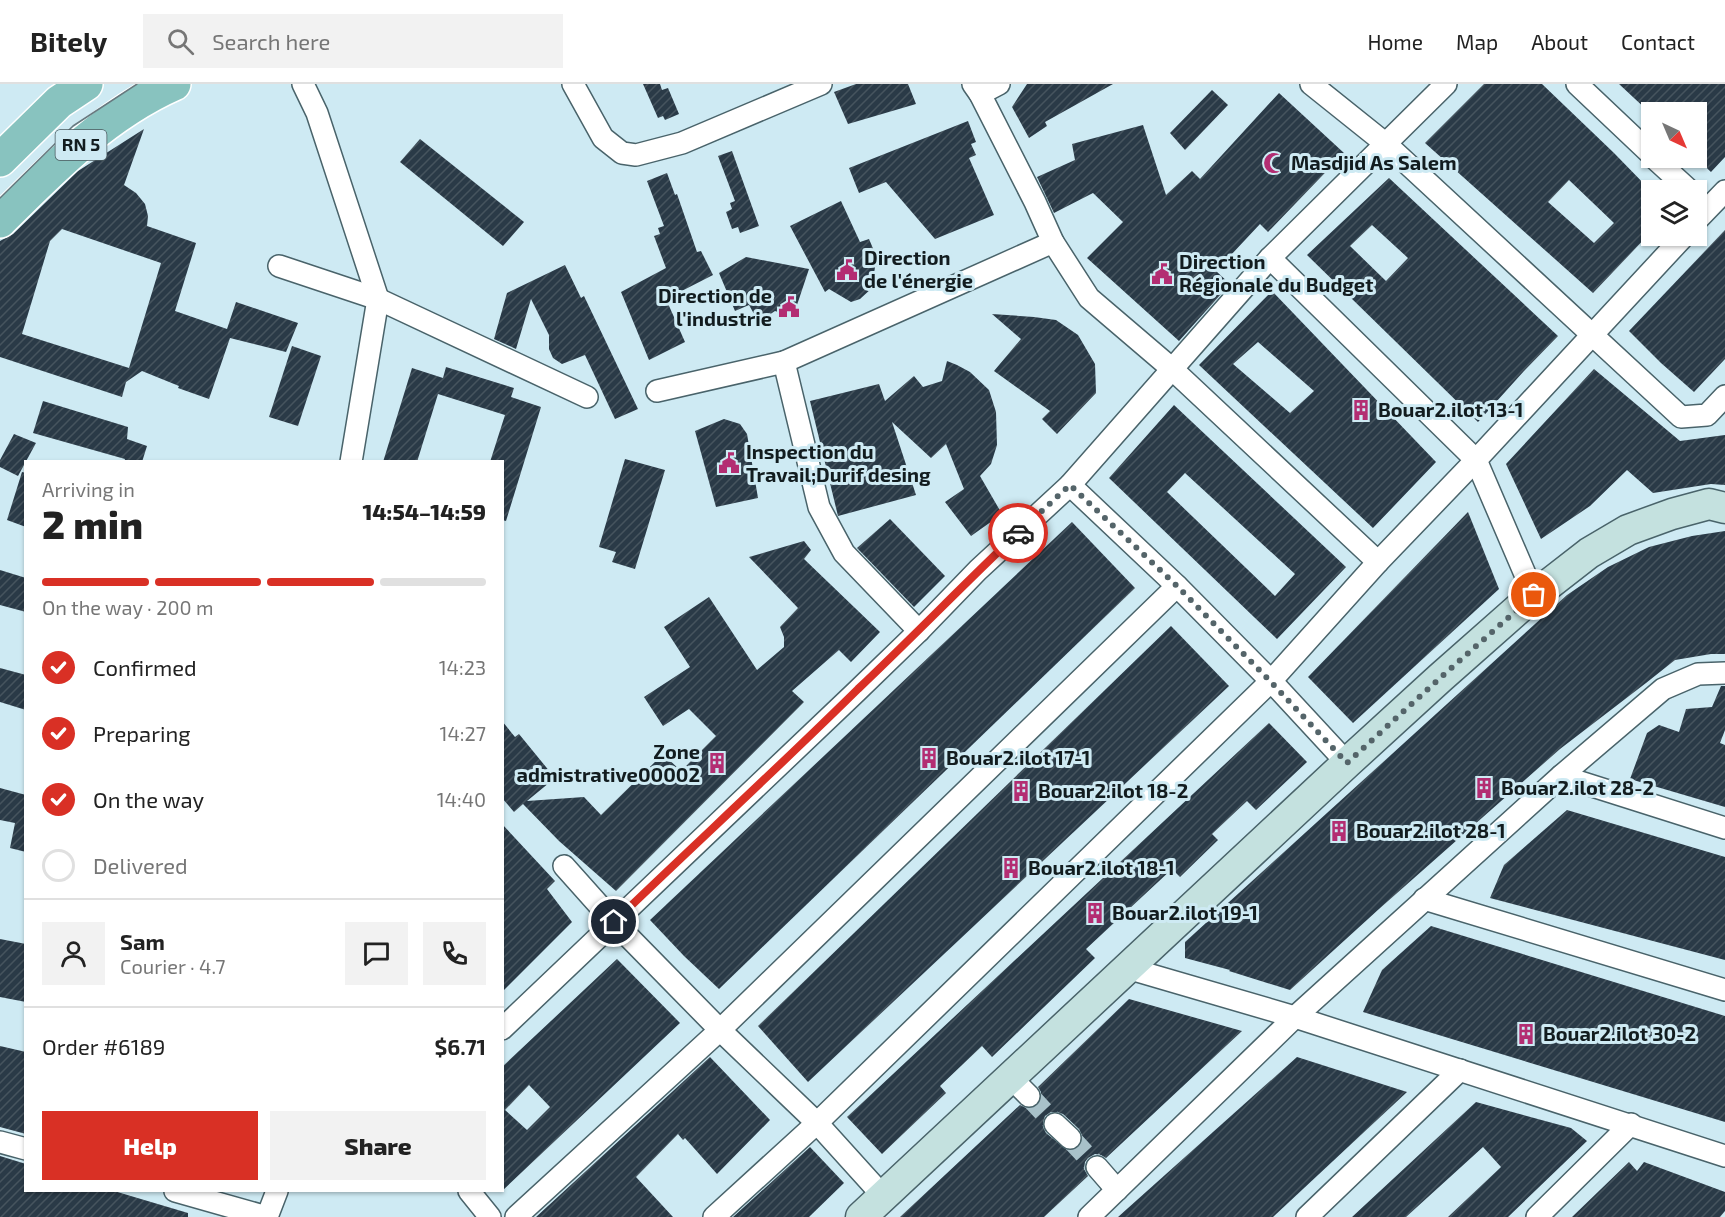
<!DOCTYPE html>
<html lang="en">
<head>
<meta charset="utf-8">
<style>
  body { margin:0; font-family:"Exo 2",sans-serif; background:#f2f2f2; color:#222; height:100vh; display:flex; flex-direction:column; font-size:22px; white-space:nowrap }
  * { box-sizing:border-box; margin:0 }
  p { font-size:20px; color:#767676 }
  .icon { flex:none; width:33px; height:33px; fill:none; stroke:currentColor; stroke-width:2; stroke-linecap:round; stroke-linejoin:round }
  .map { position:relative; flex:1; overflow:hidden }
  .drawer { position:absolute; left:24px; top:376px; width:480px; height:732px; display:flex; flex-direction:column; background:#fff; border-radius:0px; box-shadow:0 2px 4px #0004 }
  .drawer>* { flex:none }
  .needle { width:39px; rotate:136deg }
  .tools { position:absolute; left:1641px; top:18px; display:grid; gap:12px }
  .tools a { display:grid; place-items:center; width:66px; height:66px; border-radius:0px; background:#fff; box-shadow:0 2px 4px #0004; font-size:30px }
  .pin { position:absolute; display:grid; place-items:center; width:51px; height:51px; color:#fff; margin:-26px; border:3px solid #fff; border-radius:50%; box-shadow:0 2px 6px #0007 }
  .courier { position:absolute; display:grid; place-items:center; width:60px; height:60px; margin:-30px; border:4px solid #d93025; border-radius:50%; background:#fff; color:#222; box-shadow:0 2px 8px #0007 }
  .head em { font-style:normal; font-weight:800 }
  .head div { display:flex; flex-direction:column-reverse }
  .head { display:flex; align-items:center; justify-content:space-between; height:102px; padding:0 18px }
  h1 { font-size:39px; font-weight:800; line-height:45px }
  .bar { display:grid; grid-template-columns:repeat(4,1fr); gap:9px 6px; align-content:center; height:72px; padding:0 18px }
  .bar i { height:8px; border-radius:4px; background:#e0e0e0 }
  .bar .active { background:#d93025 }
  .bar p { grid-column:span 4 }
  .line { display:flex; align-items:center; gap:15px; padding:0 18px; border-top:2px solid #e0e0e0 }
  .line div { flex:1 }
  .round { display:grid; place-items:center; flex:none; width:63px; height:63px; border-radius:0px; background:#f2f2f2 }
  ol { padding:0 18px; list-style:none }
  li { display:flex; align-items:center; gap:18px; height:66px }
  li p { margin-inline-start:auto }
  li .icon { padding:6px; border-radius:50%; background:#d93025; color:#fff; stroke-width:4 }
  li:last-child { color:#767676 }
  li i { width:33px; height:33px; border:3px solid #e0e0e0; border-radius:50% }
  .button { display:flex; gap:12px; margin-top:auto; padding:12px 18px }
  .button a { flex:1; height:69px; border-radius:0px; background:#d93025; color:#fff; font-size:24px; font-weight:800; line-height:69px; text-align:center }
  .button a+a { background:#f2f2f2; color:#222 }
  header { display:flex; align-items:center; gap:36px; box-sizing:border-box; height:84px; padding:0 30px; background:#fff; border-bottom:2px solid #e0e0e0 }
  header strong { font-size:28px }
  nav { display:flex; gap:33px; margin-inline-start:auto; font-size:21px }
  .search { width:420px; height:54px; background:#f2f2f2; display:flex; align-items:center; gap:15px; box-sizing:border-box; padding:0 21px; border-radius:0px; color:#767676; font-size:22px }
  .map>svg:first-child { display:block }
  .building { fill:url(#building-hatch); fill-rule:evenodd }
  .lines { fill:none; stroke-linecap:round; stroke-linejoin:round }
  .street-tunnel { stroke:#a8c1c9; stroke-width:21; stroke-dasharray:21 10; stroke-linecap:butt }
  .street-casing { stroke:#49636a; stroke-width:24 }
  .secondary-casing { stroke:#49636a; stroke-width:33 }
  .primary-casing { stroke:#fff; stroke-width:36 }
  .street { stroke:#fff; stroke-width:21 }
  .secondary { stroke:#c4e1df; stroke-width:30 }
  .primary { stroke:#88c3bf; stroke-width:33 }
  .tram { stroke:#67797f; stroke-width:1.5 }
  .done { stroke:#546469; stroke-width:6; stroke-dasharray:0 10.8 }
  .route { stroke:#d93025; stroke-width:8 }
  .labels { text-anchor:middle; stroke-width:6; stroke-linejoin:round; paint-order:stroke }
  .shield { fill:#ceeaf3; stroke:#4a5a5f; stroke-width:1.5 }
  .shield-label { font-size:18px; font-weight:bold; fill:#121c1f }
  .poi-label { font-size:20px; font-weight:bold; fill:#121c1f; stroke:#ceeaf3; text-anchor:start }
</style>
</head>
<body>
<header>
<strong>Bitely</strong>
<div class="search"><svg class="icon" aria-label="search" viewBox="0 0 24 24"><circle cx="10" cy="10" r="6"/><path d="M15 15l6 6"/></svg>Search here</div>
<nav><a>Home</a><a>Map</a><a>About</a><a>Contact</a></nav>
</header>
<div class="map">
<svg width="1725" height="1133" viewBox="0 0 1725 1133">
  <defs>
    <pattern id="building-hatch" width="6" height="6" patternUnits="userSpaceOnUse" patternTransform="scale(1.5)"><rect width="6" height="6" fill="#2a3a47"/><path d="M-1 1l2-2M0 6l6-6M5 7l2-2" fill="none" stroke="#46545e"/></pattern>
  </defs>
  <rect width="100%" height="100%" fill="#ceeaf3"/>
  <!-- building -->
  <g class="building">
    <path d="M643 0H660L662 6 668 4 679 30 665 36 663 32 658 34Z"/>
    <path d="M856 0H908L916 20 848 40 834 8Z"/>
    <path d="M1027 0H1113L1045 38 1047 42 1029 54 1012 23Z"/>
    <path d="M1484 0H1542L1614 69 1652 108V147L1593 209 1425 59ZM1569 96 1614 139 1594 159 1548 118Z"/>
    <path d="M1619 0H1725V73L1711 88 1696 74V28H1649Z"/>
    <path d="M1212 6 1228 21 1185 66 1170 49Z"/>
    <path d="M1279 9 1344 69 1268 148 1260 140 1216 187 1230 200 1179 257 1087 174 1123 138 1093 109 1054 129 1037 93 1075 76 1072 60 1143 41 1166 111 1192 87 1200 95Z"/>
    <path d="M968 37 976 58 971 60 976 71 969 74 994 131 935 155 886 98 859 109 849 84Z"/>
    <path d="M144 45 124 101 136 109 145 120 148 132 147 142 196 159 175 227 227 245 236 218 298 239 286 268 230 254 209 315 178 304 179 302 142 287 126 298 122 313 0 273V157L13 150 78 87ZM62 145 161 179 129 284 22 250 50 157Z"/>
    <path d="M420 55 524 138 503 162 400 78Z"/>
    <path d="M732 67 759 142 740 149 738 143 732 145 726 128 732 125 730 119 735 117 718 72Z"/>
    <path d="M667 89 675 111 677 110 697 168 701 167 713 191 666 215 685 258 649 276 621 208 666 184 654 152 660 150 658 144 664 142 647 97Z"/>
    <path d="M1389 94 1558 252 1524 287 1478 338 1307 171ZM1372 141 1408 174 1386 197 1350 162Z"/>
    <path d="M841 117 860 158 869 155 880 181 875 183 872 204 860 215 851 218 829 205 825 208 790 142Z"/>
    <path d="M1725 146V275L1694 308 1661 279 1629 247Z"/>
    <path d="M746 173 809 185 793 233 775 227 763 235 754 230 749 221 735 227 719 189Z"/>
    <path d="M565 181 581 214 584 212 638 325 615 335 585 271 562 280 553 274 549 265V251L531 215 516 265 494 255 507 209Z"/>
    <path d="M1272 207 1436 378 1373 444 1199 281ZM1258 258 1314 307 1290 329 1233 280Z"/>
    <path d="M992 230 1034 233 1056 236 1078 251 1095 280 1096 309 1057 350 1042 335 1050 327 994 287 1021 255Z"/>
    <path d="M292 262 321 272 298 342 269 333Z"/>
    <path d="M947 277 957 281 970 288 989 306 996 328 997 361 991 380 980 392 1002 430 971 452 945 418 964 405 946 360 931 374 892 338 916 411 838 432 810 317 879 300 885 317 914 292 923 303 942 297Z"/>
    <path d="M446 283 514 304 511 313 541 323 506 437 502 436V378H490L505 331 438 310 417 378H383L412 284 443 294Z"/>
    <path d="M1594 285 1680 357 1725 351V401L1711 400 1653 409 1627 386 1590 422 1541 455 1506 380Z"/>
    <path d="M43 317 128 343 127 355 147 362 142 378H124L125 375 33 349Z"/>
    <path d="M1174 321 1346 483 1277 555 1109 394ZM1185 389 1295 490 1275 512 1167 408Z"/>
    <path d="M724 335 740 340 747 350 758 414 716 423 695 347Z"/>
    <path d="M14 350 36 359 18 392 0 383V376Z"/>
    <path d="M625 375 665 386 635 485 612 478 616 468 599 463Z"/>
    <path d="M22 388 26 389V443L7 436Z"/>
    <path d="M1468 428 1499 505 1353 639 1308 593Z"/>
    <path d="M890 435 945 492 914 523 857 464Z"/>
    <path d="M1072 438 1135 504 719 905 684 872 650 836Z"/>
    <path d="M1725 447V570H1711L1675 576 1646 599 1560 665 1379 825 1290 906 1229 887 1230 886 1185 874V858L1567 511 1608 483 1649 463 1692 452Z"/>
    <path d="M804 457 811 466 804 475 880 548 851 578 839 566 792 607 804 618 616 807 559 757 523 720 514 728 502 714V637L515 653 519 650 555 694 527 717 584 713 601 731 663 670 681 687 716 652 689 625 663 642 644 613 690 583 664 543 709 513 757 586 784 563V553L780 543 798 524 749 473Z"/>
    <path d="M0 486 26 494V528L0 521Z"/>
    <path d="M1171 542 1229 602 808 998 758 942Z"/>
    <path d="M0 584 26 591V626L0 618Z"/>
    <path d="M1721 602H1725V646L1720 659 1725 661V723L1630 695 1647 649 1659 641 1679 648 1686 625 1712 623Z"/>
    <path d="M1269 639 1307 678 1256 726 1247 717 1212 750 1218 756 1180 793 1172 785 1086 865 1095 874 992 973 982 962 940 1002 946 1009 882 1070 847 1033Z"/>
    <path d="M0 704 26 711V768L10 764 15 739 0 736Z"/>
    <path d="M1567 726 1725 773V876L1490 814 1504 781Z"/>
    <path d="M502 740 555 797 547 805 572 838 502 908Z"/>
    <path d="M1431 842 1725 932V1038L1363 928 1382 886Z"/>
    <path d="M0 855 26 860V918L0 913Z"/>
    <path d="M617 875 680 939 502 1107V983ZM529 1001 550 1023 527 1046 505 1026Z"/>
    <path d="M1129 915 1242 947 1106 1074 1101 1071 1095 1070 1088 1074 1085 1078 1084 1085 1088 1092 1044 1133H900L1020 1021 1026 1024H1033L1038 1021 1041 1015V1008L1038 1003ZM1051 1028H1057L1063 1030 1079 1045 1082 1051V1056L1079 1063 1073 1066H1067L1046 1049 1043 1043V1038L1045 1032Z"/>
    <path d="M0 962 26 968V1050L0 1043Z"/>
    <path d="M710 973 770 1036 717 1090 685 1054 683 1056 678 1050 636 1093 673 1133H536Z"/>
    <path d="M1297 973 1407 1008 1273 1133H1118Z"/>
    <path d="M1476 1018 1571 1044 1587 1057 1508 1133H1448L1501 1083 1483 1063 1406 1133H1352Z"/>
    <path d="M810 1063 844 1099 809 1133H733Z"/>
    <path d="M0 1072 26 1080V1107H114L188 1129V1133H0Z"/>
    <path d="M1629 1078 1637 1087 1644 1078 1725 1108V1127L1720 1133H1572Z"/>
  </g>
  <g class="lines">
    <!-- street-tunnel -->
    <g class="street-tunnel">
      <path d="M1029 1012 1055 1040"/>
      <path d="M1070 1054 1097 1083"/>
    </g>
    <defs>
      <g id="street">
        <path d="M303 0 317 29 378 215 351 378"/>
        <path d="M573 0 603 54 622 69 636 71 682 59 821 0"/>
        <path d="M973 0 980 10 1035 118 1053 158 1089 214 1171 284 1378 478"/>
        <path d="M1311 0 1386 60 1681 333 1707 331 1725 312"/>
        <path d="M1577 0 1652 71"/>
        <path d="M980 10 999 0"/>
        <path d="M1654 74 1689 106"/>
        <path d="M1696 137 1725 107"/>
        <path d="M1270 174 1476 376 1534 511"/>
        <path d="M279 182 378 215 587 313"/>
        <path d="M784 278 819 423 844 469 919 547"/>
        <path d="M657 307 784 278 1053 158"/>
        <path d="M1070 401 1177 502 1271 597 1347 679"/>
        <path d="M1561 692 1725 744"/>
        <path d="M564 782 614 838 720 946 817 1039 883 1112"/>
        <path d="M1424 815 1725 906"/>
        <path d="M1127 884 1295 933 1725 1072"/>
        <path d="M502 945 856 608 919 547 978 486 1070 401 1270 174 1446 0"/>
        <path d="M1010 993 1029 1012"/>
        <path d="M1055 1040 1070 1054"/>
        <path d="M0 1058 26 1065"/>
        <path d="M1097 1083 1117 1106"/>
        <path d="M175 1107 267 1133 277 1107"/>
        <path d="M469 1107 490 1133"/>
        <path d="M516 1133 720 946 1177 502"/>
        <path d="M714 1133 817 1039 1271 597 1378 478 1476 376 1684 152"/>
        <path d="M1089 1133 1295 933 1561 692 1663 605 1698 590 1725 589"/>
        <path d="M1307 1133 1460 986"/>
        <path d="M1537 1133 1631 1040"/>
      </g>
      <path id="secondary" d="M861 1133 1347 679 1440 594 1526 518 1589 469 1628 446 1672 430 1709 420 1725 424"/>
      <g id="primary">
        <path d="M0 76 59 18 86 0"/>
        <path d="M0 137C52 85 106 30 174 0"/>
      </g>
    </defs>
    <!-- street casing -->
    <use href="#street" class="street-casing"/>
    <!-- secondary casing -->
    <use href="#secondary" class="secondary-casing"/>
    <!-- primary casing -->
    <use href="#primary" class="primary-casing"/>
    <!-- street -->
    <use href="#street" class="street"/>
    <!-- secondary -->
    <use href="#secondary" class="secondary"/>
    <!-- primary -->
    <use href="#primary" class="primary"/>
    <!-- tram -->
    <path class="tram" d="M0 114 73 42 137 0"/>
  </g>
  <g class="lines">
    <!-- done -->
    <path class="done" d="M1018 449 1070 401 1177 502 1270 597 1347 679 1440 594 1534 511"/>
    <!-- route -->
    <path class="route" d="M614 838C695 760 778 684 858 605 912 554 964 500 1018 449"/>
  </g>
  <!-- icons -->
  <defs>
    <symbol id="mosque-bare" viewBox="-9 -9 18 18"><path d="M3.5-4.9A6 6 0 1 0 3.5 4.9A5 5 0 1 1 3.5-4.9Z" fill="#b32d72" stroke="#ceeaf3" stroke-width="2.5" paint-order="stroke"/></symbol>
    <symbol id="civic-bare" viewBox="-9 -9 18 18"><path d="M-.6-6.5H3V-4.5H.6V-3L4-1V1h2V6H-6V1h2V-1L-.6-3ZM-1.2 2.5V6h2.4V2.5Z" fill="#b32d72" stroke="#ceeaf3" stroke-width="2.5" paint-order="stroke"/></symbol>
    <symbol id="building-bare" viewBox="-9 -9 18 18"><path d="M-4-6H4V6H1V3H-1V6H-4ZM-2.5-4.3h1.7v1.8h-1.7ZM.8-4.3h1.7v1.8H.8ZM-2.5-1h1.7V.8h-1.7ZM.8-1h1.7V.8H.8Z" fill="#b32d72" stroke="#ceeaf3" stroke-width="2.5" paint-order="stroke"/></symbol>
  </defs>
  <g fill-rule="evenodd">
    <use href="#mosque-bare" x="1259" y="64" width="30" height="30"/>
    <use href="#civic-bare" x="832" y="171" width="30" height="30"/>
    <use href="#civic-bare" x="1147" y="175" width="30" height="30"/>
    <use href="#civic-bare" x="774" y="208" width="30" height="30"/>
    <use href="#building-bare" x="1346" y="311" width="30" height="30"/>
    <use href="#civic-bare" x="714" y="364" width="30" height="30"/>
    <use href="#building-bare" x="914" y="659" width="30" height="30"/>
    <use href="#building-bare" x="702" y="664" width="30" height="30"/>
    <use href="#building-bare" x="1469" y="689" width="30" height="30"/>
    <use href="#building-bare" x="1006" y="692" width="30" height="30"/>
    <use href="#building-bare" x="1324" y="732" width="30" height="30"/>
    <use href="#building-bare" x="996" y="769" width="30" height="30"/>
    <use href="#building-bare" x="1080" y="814" width="30" height="30"/>
    <use href="#building-bare" x="1511" y="935" width="30" height="30"/>
  </g>
  <g class="labels">
    <!-- shield labels -->
    <rect class="shield" x="55.5" y="46" width="51" height="30" rx="4.5"/>
    <g class="shield-label">
      <text x="81" y="67">RN 5</text>
    </g>
    <!-- poi labels -->
    <g class="poi-label">
      <text x="1291" y="86">Masdjid As Salem</text>
      <text x="864" y="181">Direction<tspan x="864" dy="23">de l'énergie</tspan></text>
      <text x="1179" y="185">Direction<tspan x="1179" dy="23">Régionale du Budget</tspan></text>
      <text x="772" y="219" text-anchor="end">Direction de<tspan x="772" dy="23">l'industrie</tspan></text>
      <text x="1378" y="333">Bouar2.ilot 13-1</text>
      <text x="746" y="375">Inspection du<tspan x="746" dy="23">Travail;Durif desing</tspan></text>
      <text x="700" y="675" text-anchor="end">Zone<tspan x="700" dy="23">admistrative00002</tspan></text>
      <text x="946" y="681">Bouar2.ilot 17-1</text>
      <text x="1501" y="711">Bouar2.ilot 28-2</text>
      <text x="1038" y="714">Bouar2.ilot 18-2</text>
      <text x="1356" y="754">Bouar2.ilot 28-1</text>
      <text x="1028" y="791">Bouar2.ilot 18-1</text>
      <text x="1112" y="836">Bouar2.ilot 19-1</text>
      <text x="1543" y="957">Bouar2.ilot 30-2</text>
    </g>
  </g>
</svg>
<div class="tools">
<a><svg class="needle" viewBox="-14 -14 28 28"><path d="M0-13l5 13h-10z" fill="#e53935"/><path d="M0 13l5-13h-10z" fill="#767676"/></svg></a>
<a><svg class="icon" aria-label="layers" viewBox="0 0 24 24"><path d="M12 4l9 5-9 5-9-5zM3 14l9 5 9-5"/></svg></a>
</div>
<div class="pin" style="left:1534px;top:511px;background:#ea580c"><svg class="icon" aria-label="bag" viewBox="0 0 24 24"><path d="M5 8h14l-1 12H6zM9 8a3 3 0 0 1 6 0"/></svg></div>
<div class="pin" style="left:614px;top:838px;background:#1f2937"><svg class="icon" aria-label="home" viewBox="0 0 24 24"><path d="M3 11l9-7 9 7M6 9v11h12V9"/></svg></div>
<div class="courier" style="left:1018px;top:449px"><svg class="icon" aria-label="car" viewBox="0 0 24 24"><path d="M5 17H2v-5l4-1 3-4h7l3 4 3 1v5h-3M9 17h6M6 11h13"/><circle cx="7" cy="17" r="2"/><circle cx="17" cy="17" r="2"/></svg></div>
<section class="drawer">
<div class="head"><div><h1>2 min</h1><p>Arriving in</p></div><em>14:54–14:59</em></div>
<div class="bar"><i class="active"></i><i class="active"></i><i class="active"></i><i></i><p>On the way · 200 m</p></div>
<ol>
<li><svg class="icon" aria-label="check" viewBox="0 0 24 24"><path d="M5 12l5 5 9-10"/></svg>Confirmed<p>14:23</p></li>
<li><svg class="icon" aria-label="check" viewBox="0 0 24 24"><path d="M5 12l5 5 9-10"/></svg>Preparing<p>14:27</p></li>
<li><svg class="icon" aria-label="check" viewBox="0 0 24 24"><path d="M5 12l5 5 9-10"/></svg>On the way<p>14:40</p></li>
<li><i></i>Delivered</li>
</ol>
<div class="line" style="height:108px"><a class="round"><svg class="icon" aria-label="person" viewBox="0 0 24 24"><circle cx="12" cy="8" r="4"/><path d="M4 21q1-7 8-7t8 7"/></svg></a><div><b>Sam</b><p>Courier · 4.7</p></div><a class="round"><svg class="icon" aria-label="chat" viewBox="0 0 24 24"><path d="M4 5h16v11H9l-5 4z"/></svg></a><a class="round"><svg class="icon" aria-label="phone" viewBox="0 0 24 24"><path d="M5 4h4l2 5-3 2q2 4 5 5l2-3 5 2v4C11 20 4 13 5 4z"/></svg></a></div>
<div class="line" style="height:78px"><div>Order #6189</div><b>$6.71</b></div>
<div class="button"><a>Help</a><a>Share</a></div>
</section>
</div>
</body>
</html>
